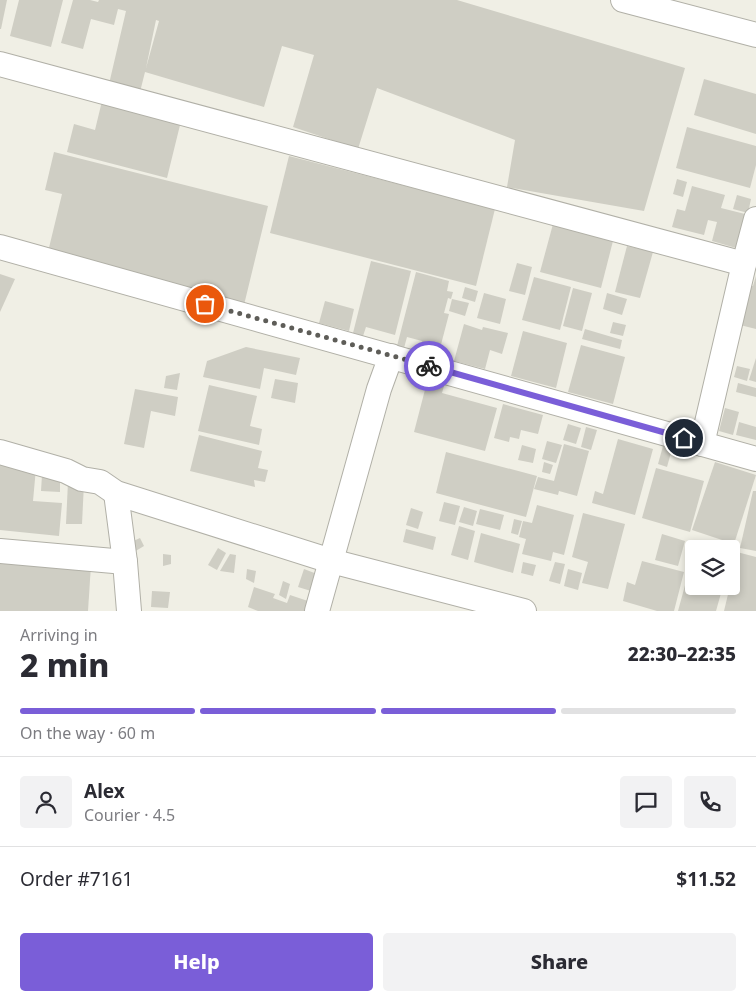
<!DOCTYPE html>
<html lang="en">
<head>
<meta charset="utf-8">
<style>
  body { margin:0; font-family:"Noto Sans",sans-serif; background:#f2f2f3; color:#2b2b33; height:100vh; display:flex; flex-direction:column; font-size:19px; white-space:nowrap }
  * { box-sizing:border-box; margin:0 }
  p { font-size:16px; color:#7c7c81 }
  .icon { flex:none; width:28px; height:28px; fill:none; stroke:currentColor; stroke-width:2; stroke-linecap:round; stroke-linejoin:round }
  .map { position:relative; height:611px; overflow:hidden }
  .panel { display:flex; flex-direction:column; background:#fff; flex:1 }
  .panel>* { flex:none }
  .controls { position:absolute; left:685px; top:540px; display:grid; gap:10px }
  .controls a { display:grid; place-items:center; width:55px; height:55px; border-radius:5px; background:#fff; box-shadow:0 2px 8px #0003; font-size:25px }
  .pin { position:absolute; display:grid; place-items:center; width:42px; height:42px; color:#fff; margin:-21px; border:2px solid #fff; border-radius:50%; box-shadow:0 1px 5px #0007 }
  .courier { position:absolute; display:grid; place-items:center; width:50px; height:50px; margin:-25px; border:4px solid #7a5ed8; border-radius:50%; background:#fff; color:#222; box-shadow:0 1px 6px #0007 }
  .head em { font-style:normal; font-weight:800 }
  .head div { display:flex; flex-direction:column-reverse }
  .head { display:flex; align-items:center; justify-content:space-between; height:85px; padding:0 20px }
  h1 { font-size:32px; font-weight:800; line-height:38px }
  .bar { display:grid; grid-template-columns:repeat(4,1fr); gap:8px 5px; align-content:center; height:60px; padding:0 20px }
  .bar i { height:6px; border-radius:4px; background:#e1e1e2 }
  .bar .current { background:#7a5ed8 }
  .bar p { grid-column:span 4 }
  .line { display:flex; align-items:center; gap:12px; padding:0 20px; border-top:1px solid #e1e1e2 }
  .line div { flex:1 }
  .round { display:grid; place-items:center; flex:none; width:52px; height:52px; border-radius:5px; background:#f2f2f3 }
  .cta { display:flex; gap:10px; margin-top:auto; padding:10px 20px }
  .cta a { flex:1; height:58px; border-radius:5px; background:#7a5ed8; color:#fff; font-size:20px; font-weight:800; line-height:58px; text-align:center }
  .cta a+a { background:#f2f2f3; color:#2b2b33 }
  .map>svg:first-child { display:block }
  .building { fill:#cfcec4; fill-rule:evenodd }
  .lines { fill:none; stroke-linecap:round; stroke-linejoin:round }
  .minor-casing { stroke:#b1b0a7; stroke-width:26 }
  .minor { stroke:#fff; stroke-width:24 }
  .done { stroke:#5e5d58; stroke-width:5; stroke-dasharray:0 9 }
  .route { stroke:#7a5ed8; stroke-width:6 }
</style>
</head>
<body>
<div class="map">
<svg width="756" height="611" viewBox="0 0 756 611">
  <rect width="100%" height="100%" fill="#f0efe5"/>
  <!-- building -->
  <g class="building">
    <path d="M0 0H7L1 29H0Z"/>
    <path d="M19 0H63L51 47 10 36Z"/>
    <path d="M73 0H90L98 2 99 0H457L685 68 644 211 507 187 515 140 377 88 358 149 293 127 314 55 282 46 264 107 145 72 140 92 109 84 126 11 118 9 114 25 91 19 83 49 61 43ZM156 20 159 21 146 68Z"/>
    <path d="M704 79 756 94V134L694 115Z"/>
    <path d="M102 101 181 121 167 178 67 152 74 124 95 130Z"/>
    <path d="M687 127 756 146V165L750 188 676 168Z"/>
    <path d="M54 152 268 206 244 305 47 256 62 194 45 190Z"/>
    <path d="M289 156 495 209 476 286 270 233Z"/>
    <path d="M677 179 687 182 683 197 673 194Z"/>
    <path d="M692 186 725 195 721 208 745 214 736 248 712 241 717 222 708 220 704 235 672 227 677 209 685 211Z"/>
    <path d="M737 195 751 199 748 213 733 209Z"/>
    <path d="M553 224 613 241 601 288 540 272Z"/>
    <path d="M627 246 653 252 640 298 615 292Z"/>
    <path d="M371 261 411 271 395 335 366 327 363 336 353 333Z"/>
    <path d="M517 263 532 267 525 295 509 291Z"/>
    <path d="M416 272 449 281 447 291 453 292 451 299 448 298 444 313 449 314 438 356 432 355 430 362 417 359 422 341 407 337 404 348 397 346Z"/>
    <path d="M0 274 15 279 0 312Z"/>
    <path d="M756 276V329L732 323 742 283 753 286Z"/>
    <path d="M534 277 571 287 560 330 522 320Z"/>
    <path d="M465 287 478 291 475 302 462 298Z"/>
    <path d="M573 288 592 293 582 331 563 326Z"/>
    <path d="M484 293 506 299 500 324 477 318Z"/>
    <path d="M607 293 627 299 622 315 603 309Z"/>
    <path d="M452 299 469 303 465 316 449 311Z"/>
    <path d="M325 301 354 309 349 331 319 323Z"/>
    <path d="M613 322 626 325 623 336 610 333Z"/>
    <path d="M464 324 482 330 483 327 508 333 502 354 490 350 485 369 454 361Z"/>
    <path d="M585 329 622 340 620 349 582 339Z"/>
    <path d="M523 331 567 343 556 388 511 376Z"/>
    <path d="M581 345 625 357 613 404 568 392Z"/>
    <path d="M246 347 300 358 296 375 264 368 260 389 203 377 207 361Z"/>
    <path d="M756 358V382L749 380Z"/>
    <path d="M737 366 750 369 747 381 734 377Z"/>
    <path d="M180 373 177 390 164 388 166 376Z"/>
    <path d="M275 379 298 383 295 403 271 398Z"/>
    <path d="M427 382 444 386 442 393 497 408 485 451 414 432Z"/>
    <path d="M738 383 756 388V397L736 392Z"/>
    <path d="M209 385 257 396 250 426 262 429 259 445 198 431Z"/>
    <path d="M135 389 178 397 175 416 151 411 144 448 124 444Z"/>
    <path d="M503 404 543 415 538 434 521 430 519 439 510 437 509 442 494 438Z"/>
    <path d="M725 408 739 412 733 435 719 431Z"/>
    <path d="M739 422 756 427V440L736 435Z"/>
    <path d="M568 424 581 428 576 444 563 440Z"/>
    <path d="M586 427 597 430 591 450 581 447Z"/>
    <path d="M199 435 262 451 258 468 268 470 265 482 254 480 255 487 190 471Z"/>
    <path d="M618 439 653 449 635 515 592 503 595 491 603 494Z"/>
    <path d="M547 441 562 445 556 463 542 459Z"/>
    <path d="M564 444 589 451 577 496 559 491 558 495 534 489 538 477 554 481Z"/>
    <path d="M522 445 536 449 533 463 518 460Z"/>
    <path d="M663 446 672 449 667 467 658 464Z"/>
    <path d="M446 452 537 476 526 517 436 493Z"/>
    <path d="M544 462 553 465 550 474 542 472Z"/>
    <path d="M715 462 756 475 734 544 692 530Z"/>
    <path d="M0 464 36 468 33 501 62 503 59 536 0 530Z"/>
    <path d="M656 468 704 481 690 532 642 518Z"/>
    <path d="M42 475 60 476V492L41 491Z"/>
    <path d="M68 482 84 483 82 524H66Z"/>
    <path d="M753 491H756V551L740 548Z"/>
    <path d="M444 502 460 506 455 525 439 521Z"/>
    <path d="M537 505 574 515 564 555 553 552 551 561 522 554 526 539 519 537 523 521 532 523Z"/>
    <path d="M464 507 477 511 473 526 459 522Z"/>
    <path d="M411 508 423 512 418 529 406 525Z"/>
    <path d="M480 509 504 515 500 530 476 524Z"/>
    <path d="M583 513 625 524 608 589 582 583 588 562 572 557Z"/>
    <path d="M514 519 522 521 518 535 511 533Z"/>
    <path d="M459 526 475 531 468 560 451 555Z"/>
    <path d="M406 529 436 537 433 550 403 542Z"/>
    <path d="M481 533 520 544 513 573 474 562Z"/>
    <path d="M662 534 685 541 678 566 655 560Z"/>
    <path d="M140 538 144 546 134 552 129 543Z"/>
    <path d="M218 548 226 553 217 570 208 565Z"/>
    <path d="M737 552 756 557V611H724L730 586H731V579Z"/>
    <path d="M163 554 171 555V564L163 566Z"/>
    <path d="M230 554 236 555 234 573 220 571Z"/>
    <path d="M693 556 694 586H723L716 611H678Z"/>
    <path d="M0 560 91 565 88 611H0Z"/>
    <path d="M642 561 684 572 674 611H657L623 601 627 582 635 585Z"/>
    <path d="M523 562 536 565 533 576 521 573Z"/>
    <path d="M555 562 565 564 560 584 549 581Z"/>
    <path d="M247 569 256 571 254 583 246 579Z"/>
    <path d="M304 569 317 574 311 591 298 587Z"/>
    <path d="M568 569 582 573 578 590 564 586Z"/>
    <path d="M283 581 290 584 286 599 279 595Z"/>
    <path d="M254 587 275 594 273 598 287 603 290 595 308 601 304 611H258L248 607Z"/>
    <path d="M152 591 170 592 168 608 151 607Z"/>
  </g>
  <g class="lines">
    <defs>
      <g id="minor">
        <path d="M623 0 756 35"/>
        <path d="M0 64 744 264"/>
        <path d="M0 247 756 459"/>
        <path d="M702 444 744 264 756 219"/>
        <path d="M0 452 66 471 82 479 100 482 116 493 331 561 524 611"/>
        <path d="M116 493 125 562 129 611"/>
        <path d="M0 551 125 562"/>
        <path d="M317 611 379 389 391 356"/>
      </g>
    </defs>
    <!-- minor casing -->
    <use href="#minor" class="minor-casing"/>
    <!-- minor -->
    <use href="#minor" class="minor"/>
  </g>
  <g class="lines">
    <!-- done -->
    <path class="done" d="M205 304 429 366"/>
    <!-- route -->
    <path class="route" d="M429 366 684 438"/>
  </g>
</svg>
<div class="controls">
<a><svg class="icon" aria-label="layers" viewBox="0 0 24 24"><path d="M12 4l9 5-9 5-9-5zM3 14l9 5 9-5"/></svg></a>
</div>
<div class="pin" style="left:205px;top:304px;background:#ea580c"><svg class="icon" aria-label="bag" viewBox="0 0 24 24"><path d="M5 8h14l-1 12H6zM9 8a3 3 0 0 1 6 0"/></svg></div>
<div class="pin" style="left:684px;top:438px;background:#1f2937"><svg class="icon" aria-label="home" viewBox="0 0 24 24"><path d="M3 11l9-7 9 7M6 9v11h12V9"/></svg></div>
<div class="courier" style="left:429px;top:366px"><svg class="icon" aria-label="bike" viewBox="0 0 24 24"><circle cx="6" cy="16" r="4"/><circle cx="18" cy="16" r="4"/><path d="M6 16l4-8h5l3 8M10 8l3 8H6M13 5h3"/></svg></div>
</div>
<section class="panel">
<div class="head"><div><h1>2 min</h1><p>Arriving in</p></div><em>22:30–22:35</em></div>
<div class="bar"><i class="current"></i><i class="current"></i><i class="current"></i><i></i><p>On the way · 60 m</p></div>
<div class="line" style="height:90px"><a class="round"><svg class="icon" aria-label="person" viewBox="0 0 24 24"><circle cx="12" cy="8" r="4"/><path d="M4 21q1-7 8-7t8 7"/></svg></a><div><b>Alex</b><p>Courier · 4.5</p></div><a class="round"><svg class="icon" aria-label="chat" viewBox="0 0 24 24"><path d="M4 5h16v11H9l-5 4z"/></svg></a><a class="round"><svg class="icon" aria-label="phone" viewBox="0 0 24 24"><path d="M5 4h4l2 5-3 2q2 4 5 5l2-3 5 2v4C11 20 4 13 5 4z"/></svg></a></div>
<div class="line" style="height:65px"><div>Order #7161</div><b>$11.52</b></div>
<div class="cta"><a>Help</a><a>Share</a></div>
</section>
</body>
</html>
